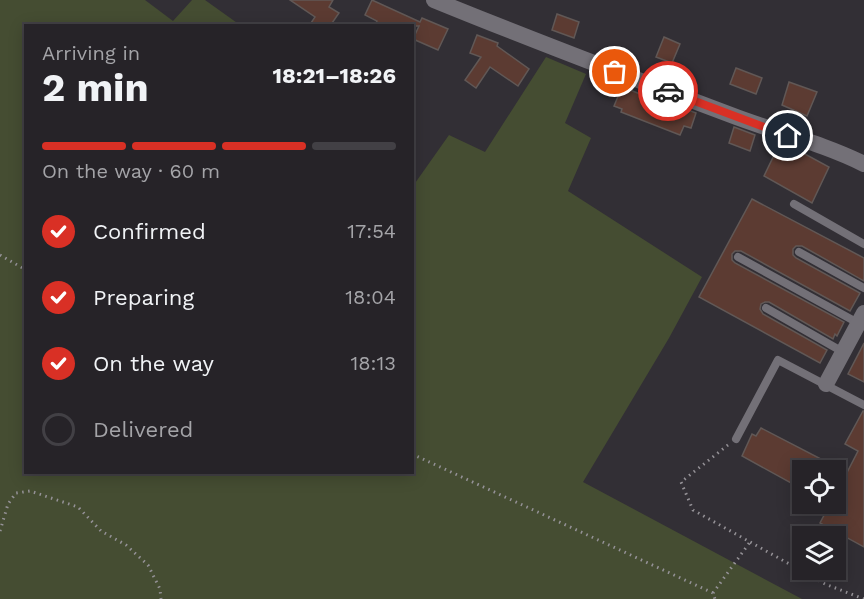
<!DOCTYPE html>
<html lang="en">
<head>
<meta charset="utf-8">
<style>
  body { margin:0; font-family:"Work Sans",sans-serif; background:#322f34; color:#f1f3f6; height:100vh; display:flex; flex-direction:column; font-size:22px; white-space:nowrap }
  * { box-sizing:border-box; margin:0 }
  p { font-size:20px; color:#a4a4a8 }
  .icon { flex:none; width:33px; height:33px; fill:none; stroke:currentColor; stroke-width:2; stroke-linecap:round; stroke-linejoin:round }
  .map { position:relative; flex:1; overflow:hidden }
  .drawer { position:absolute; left:24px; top:24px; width:390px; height:450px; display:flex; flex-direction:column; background:#262328; border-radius:0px; box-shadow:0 3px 15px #0003,0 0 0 2px #424045 }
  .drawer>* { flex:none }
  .buttons { position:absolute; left:792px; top:460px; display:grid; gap:12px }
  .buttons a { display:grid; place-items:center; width:54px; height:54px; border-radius:0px; background:#262328; box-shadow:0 3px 15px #0003,0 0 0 2px #424045; font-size:30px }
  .pin { position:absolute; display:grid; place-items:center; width:51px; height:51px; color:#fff; margin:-26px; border:3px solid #fff; border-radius:50%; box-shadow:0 2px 6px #0007 }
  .courier { position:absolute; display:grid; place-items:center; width:60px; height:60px; margin:-30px; border:4px solid #d93025; border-radius:50%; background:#fff; color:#222; box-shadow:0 2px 8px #0007 }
  .headline em { font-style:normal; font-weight:700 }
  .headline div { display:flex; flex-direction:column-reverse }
  .headline { display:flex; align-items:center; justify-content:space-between; height:102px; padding:0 18px }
  h1 { font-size:39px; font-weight:700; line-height:45px }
  .bar { display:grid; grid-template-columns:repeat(4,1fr); gap:9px 6px; align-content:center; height:72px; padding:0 18px }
  .bar i { height:8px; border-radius:4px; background:#424045 }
  .bar .on { background:#d93025 }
  .bar p { grid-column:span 4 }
  ol { padding:0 18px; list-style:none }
  li { display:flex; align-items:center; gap:18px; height:66px }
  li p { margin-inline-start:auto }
  li .icon { padding:6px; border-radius:50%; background:#d93025; color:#fff; stroke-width:4 }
  li:last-child { color:#a4a4a8 }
  li i { width:33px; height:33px; border:3px solid #424045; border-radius:50% }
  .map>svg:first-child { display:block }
  .green { fill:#454d32 }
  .building { fill:#5c3b32; stroke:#615856; stroke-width:1.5 }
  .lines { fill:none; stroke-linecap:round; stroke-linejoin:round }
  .path { stroke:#959297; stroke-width:3; stroke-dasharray:1.5 4.5; stroke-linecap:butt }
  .lane { stroke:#737077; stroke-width:8 }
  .street { stroke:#737077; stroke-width:16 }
  .done { stroke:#acaaaf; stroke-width:6; stroke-dasharray:0 10.8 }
  .route { stroke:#d93025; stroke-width:8 }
</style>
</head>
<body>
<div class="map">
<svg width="864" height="599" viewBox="0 0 864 599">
  <rect width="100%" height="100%" fill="#322f35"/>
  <!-- green -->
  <path class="green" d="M0 0H145L173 21 192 0H205L240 25 26 26V472H412L413 186 449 135 485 152 546 57 586 74 565 123 591 138 568 191 702 277 669 338 583 482 802 599H0Z"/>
  <!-- building -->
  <g class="building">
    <path d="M290 0H333L329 7 339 13 330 26H309L315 17Z"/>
    <path d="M372 0 420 22 422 18 448 29 438 50 413 39 419 26H375L377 21 365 15Z"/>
    <path d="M557 14 579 22 574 38 552 30Z"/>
    <path d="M477 35 498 43 497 46 529 69 518 86 490 67 476 88 465 80 481 57 470 53Z"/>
    <path d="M664 37 680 44 672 63 656 57Z"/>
    <path d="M736 68 762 78 756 94 730 84Z"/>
    <path d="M789 82 817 92 807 116 782 105Z"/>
    <path d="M622 87 669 105 670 103 696 113 691 128 684 126 680 135 621 112 622 109 614 106Z"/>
    <path d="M734 127 755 135 750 151 729 143Z"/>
    <path d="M780 143 792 147 829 167 812 203 764 176Z"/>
    <path d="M752 199 864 258V281L802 246H796L793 249V255L796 258 860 293 850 311 741 251H735L732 254V260L735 263 844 322 837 336 835 334 833 339 769 302H765L761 304 760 309 763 314 827 350 820 363 699 297Z"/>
    <path d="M864 343V382L848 374Z"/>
    <path d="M863 411H864V547L820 523 830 504H836V494L858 451 845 444Z"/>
    <path d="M761 428 844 471H802V489L742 456 752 434 756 436Z"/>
  </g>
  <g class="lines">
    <!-- path -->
    <g class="path">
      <path d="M0 255 26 270"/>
      <path d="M728 445 681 482 693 510 825 584 864 599"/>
      <path d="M412 454 713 593 715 599"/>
      <path d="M0 531 8 504 16 493 30 491 78 507 101 531 126 545 148 565 160 589 161 599"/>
      <path d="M713 593 750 542"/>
    </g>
    <!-- lane -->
    <g class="lane">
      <path d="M794 204 864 244"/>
      <path d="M799 252 864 288"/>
      <path d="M738 257 858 323"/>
      <path d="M766 308 843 352"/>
      <path d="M736 439 778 360 864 405"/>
    </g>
    <!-- street -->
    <g class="street">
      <path d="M434 0C532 40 632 78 731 115 775 132 822 143 864 164"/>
      <path d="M826 384 864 313"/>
    </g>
  </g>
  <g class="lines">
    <!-- done -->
    <path class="done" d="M615 72 668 91"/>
    <!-- route -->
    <path class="route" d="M668 91 788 136"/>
  </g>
</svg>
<div class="buttons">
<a><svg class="icon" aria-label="locate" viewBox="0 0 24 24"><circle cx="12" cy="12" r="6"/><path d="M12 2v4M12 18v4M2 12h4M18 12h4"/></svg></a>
<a><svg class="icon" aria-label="layers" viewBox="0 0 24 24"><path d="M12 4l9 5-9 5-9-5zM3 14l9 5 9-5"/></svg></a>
</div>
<div class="pin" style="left:615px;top:72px;background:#ea580c"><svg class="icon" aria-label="bag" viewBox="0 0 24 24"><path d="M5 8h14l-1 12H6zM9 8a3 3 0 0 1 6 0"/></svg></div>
<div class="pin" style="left:788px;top:136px;background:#1f2937"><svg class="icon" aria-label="home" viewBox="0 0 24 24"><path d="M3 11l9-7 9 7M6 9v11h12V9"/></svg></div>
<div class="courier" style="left:668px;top:91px"><svg class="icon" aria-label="car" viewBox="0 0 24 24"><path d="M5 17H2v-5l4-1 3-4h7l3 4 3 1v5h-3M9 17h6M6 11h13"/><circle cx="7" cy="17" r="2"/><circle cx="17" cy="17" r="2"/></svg></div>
<section class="drawer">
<div class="headline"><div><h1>2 min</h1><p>Arriving in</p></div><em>18:21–18:26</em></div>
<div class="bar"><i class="on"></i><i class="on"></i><i class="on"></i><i></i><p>On the way · 60 m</p></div>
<ol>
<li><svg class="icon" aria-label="check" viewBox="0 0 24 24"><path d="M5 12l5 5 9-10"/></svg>Confirmed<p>17:54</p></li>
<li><svg class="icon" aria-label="check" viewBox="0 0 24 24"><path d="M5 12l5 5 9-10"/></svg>Preparing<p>18:04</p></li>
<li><svg class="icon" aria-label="check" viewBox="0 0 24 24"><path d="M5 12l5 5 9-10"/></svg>On the way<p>18:13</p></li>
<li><i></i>Delivered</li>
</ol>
</section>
</div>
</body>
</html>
